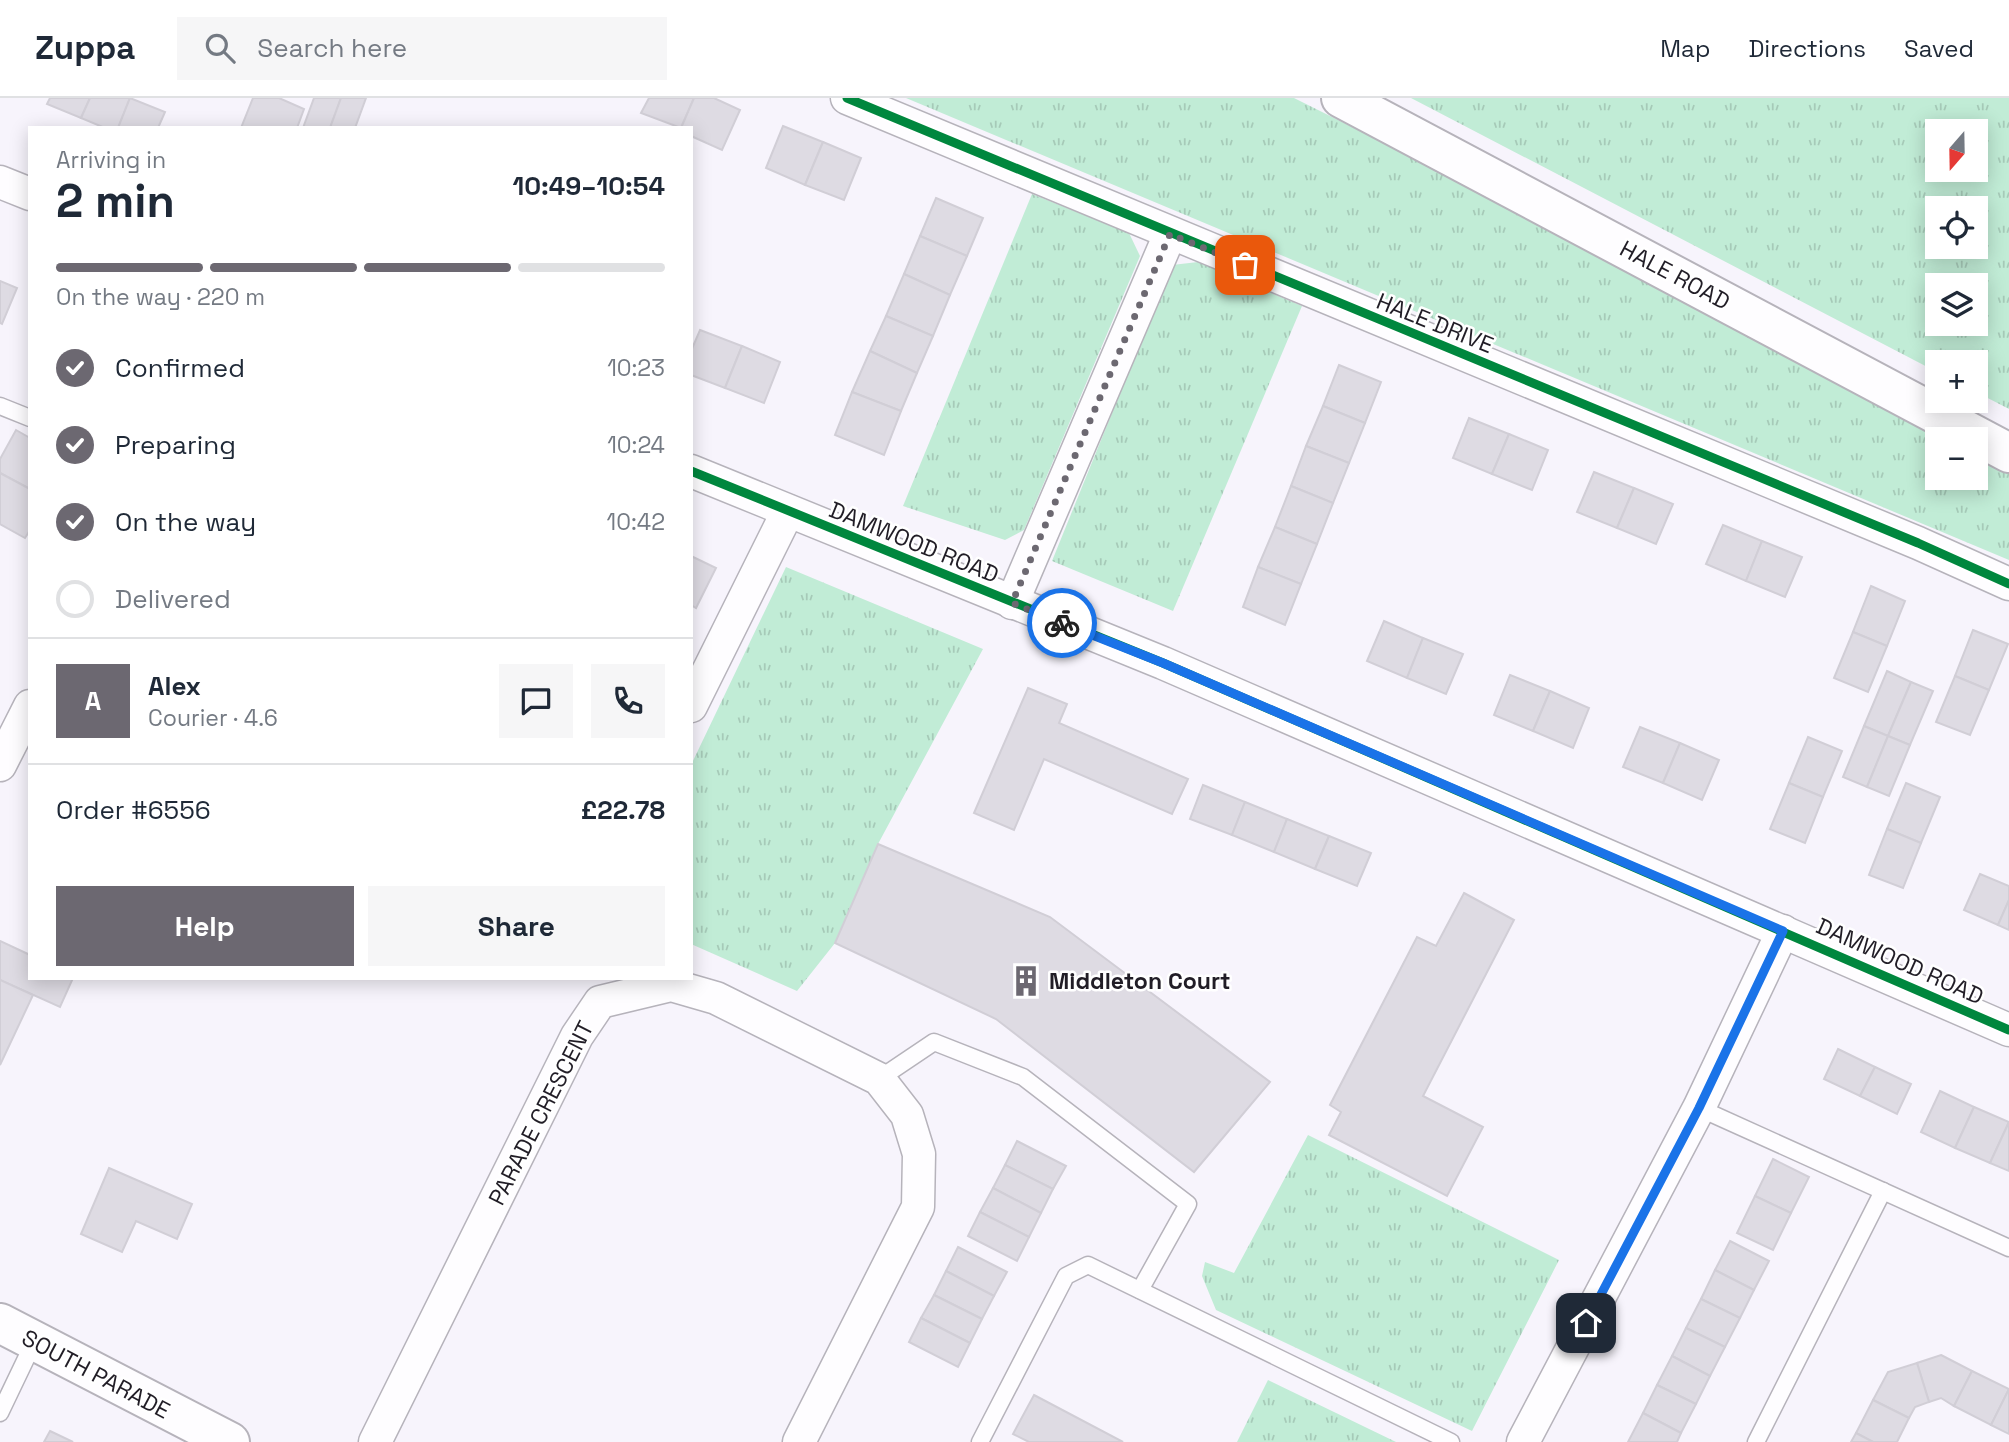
<!DOCTYPE html>
<html lang="en">
<head>
<meta charset="utf-8">
<style>
  body { margin:0; font-family:"Space Grotesk",sans-serif; background:#f6f6f7; color:#1f2937; height:100vh; display:flex; flex-direction:column; font-size:26px; white-space:nowrap }
  * { box-sizing:border-box; margin:0 }
  p { font-size:23px; color:#747a83 }
  .icon { flex:none; width:38px; height:38px; fill:none; stroke:currentColor; stroke-width:2; stroke-linecap:round; stroke-linejoin:round }
  .map { position:relative; flex:1; overflow:hidden }
  .details { position:absolute; left:28px; top:28px; width:665px; height:854px; display:flex; flex-direction:column; background:#fff; border-radius:0px; box-shadow:0 4px 18px #0003 }
  .details>* { flex:none }
  .needle { width:46px; rotate:200deg }
  .fabs { position:absolute; left:1925px; top:21px; display:grid; gap:14px }
  .fabs a { display:grid; place-items:center; width:63px; height:63px; border-radius:0px; background:#fff; box-shadow:0 4px 18px #0003; font-size:35px }
  .pin { position:absolute; display:grid; place-items:center; width:60px; height:60px; color:#fff; margin:-30px; border-radius:14px; box-shadow:0 4px 10px #0006 }
  .courier { position:absolute; display:grid; place-items:center; width:70px; height:70px; margin:-35px; border:5px solid #1a73e8; border-radius:50%; background:#fff; color:#222; box-shadow:0 2px 9px #0007 }
  .overview em { font-style:normal; font-weight:700 }
  .overview div { display:flex; flex-direction:column-reverse }
  .overview { display:flex; align-items:center; justify-content:space-between; height:119px; padding:0 28px }
  h1 { font-size:46px; font-weight:700; line-height:52px }
  .bar { display:grid; grid-template-columns:repeat(4,1fr); gap:10px 7px; align-content:center; height:84px; padding:0 28px }
  .bar i { height:9px; border-radius:5px; background:#e0e1e3 }
  .bar .active { background:#6c6871 }
  .bar p { grid-column:span 4 }
  .line { display:flex; align-items:center; gap:18px; padding:0 28px; border-top:2px solid #e0e1e3 }
  .line div { flex:1 }
  .round { display:grid; place-items:center; flex:none; width:74px; height:74px; border-radius:0px; background:#f6f6f7 }
  ol { padding:0 28px; list-style:none }
  li { display:flex; align-items:center; gap:21px; height:77px }
  li p { margin-inline-start:auto }
  li .icon { padding:7px; border-radius:50%; background:#6c6871; color:#fff; stroke-width:4 }
  li:last-child { color:#747a83 }
  li i { width:38px; height:38px; border:4px solid #e0e1e3; border-radius:50% }
  .button { display:flex; gap:14px; margin-top:auto; padding:14px 28px }
  .button a { flex:1; height:80px; border-radius:0px; background:#6c6871; color:#fff; font-size:28px; font-weight:700; line-height:80px; text-align:center }
  .button a+a { background:#f6f6f7; color:#1f2937 }
  header { display:flex; align-items:center; gap:42px; box-sizing:border-box; height:98px; padding:0 35px; background:#fff; border-bottom:2px solid #e0e1e3 }
  header strong { font-size:33px }
  nav { display:flex; gap:38px; margin-inline-start:auto; font-size:24px }
  .search { width:490px; height:63px; background:#f6f6f7; display:flex; align-items:center; gap:18px; box-sizing:border-box; padding:0 24px; border-radius:0px; color:#747a83; font-size:26px }
  .map>svg:first-child { display:block }
  .grass { fill:url(#grass-tufts); fill-rule:evenodd }
  .building { fill:#dedbe3; stroke:#d1ced6; stroke-width:2 }
  .lines { fill:none; stroke-linecap:round; stroke-linejoin:round }
  .lane-casing { stroke:#b6b3bb; stroke-width:19 }
  .street-casing { stroke:#b6b3bb; stroke-width:35 }
  .secondary-casing { stroke:#b6b3bb; stroke-width:42 }
  .lane { stroke:#fefdff; stroke-width:16 }
  .street { stroke:#fefdff; stroke-width:32 }
  .secondary { stroke:#fefdff; stroke-width:38 }
  .cycleway-casing { stroke:#fff; stroke-width:13 }
  .cycleway { stroke:#00873e; stroke-width:9 }
  .done { stroke:#6c6871; stroke-width:7; stroke-dasharray:0 12.6 }
  .route { stroke:#1a73e8; stroke-width:9 }
  .labels { text-anchor:middle; stroke-width:5; stroke-linejoin:round; paint-order:stroke }
  .street-label { font-size:23px; fill:#211d26; stroke:#fff }
  .poi-label { font-size:23px; font-weight:bold; fill:#211d26; stroke:#fff; text-anchor:start }
</style>
</head>
<body>
<header>
<strong>Zuppa</strong>
<div class="search"><svg class="icon" aria-label="search" viewBox="0 0 24 24"><circle cx="10" cy="10" r="6"/><path d="M15 15l6 6"/></svg>Search here</div>
<nav><a>Map</a><a>Directions</a><a>Saved</a></nav>
</header>
<div class="map">
<svg width="2009" height="1344" viewBox="0 0 2009 1344">
  <defs>
    <pattern id="grass-tufts" width="24" height="20" patternUnits="userSpaceOnUse" patternTransform="scale(1.75)"><rect width="24" height="20" fill="#c1ecd6"/><path d="M3 7l-1-3M5 7V3M7 7l1-3M15 17l-1-3M17 17v-4M19 17l1-3" fill="none" stroke="#a6cab8"/></pattern>
  </defs>
  <rect width="100%" height="100%" fill="#f7f4fc"/>
  <!-- grass -->
  <g class="grass">
    <path d="M906 0H1294L1623 164 1958 341H1937V380H1976V351L2009 368V462Z"/>
    <path d="M1411 0H2009V311L1976 294V264H1937V274ZM1937 33H1976V72H1937ZM1976 110V149H1937V110ZM1976 187V226H1937V187Z"/>
    <path d="M1032 96 1129 135 1140 158 1024 432 1005 442 903 408Z"/>
    <path d="M1198 164 1302 208 1173 513 1052 463 1172 167Z"/>
    <path d="M786 469 983 551 878 746 835 845 797 893 691 846V667Z"/>
    <path d="M1308 1037 1559 1162 1472 1333 1216 1212 1202 1178 1205 1164 1234 1175Z"/>
    <path d="M1268 1282 1396 1344H1237Z"/>
  </g>
  <!-- building -->
  <g class="building">
    <path d="M50 0H90L81 20 47 6Z"/>
    <path d="M90 0H130L118 30H105L81 20Z"/>
    <path d="M130 0 165 14 158 30H118Z"/>
    <path d="M253 0H279L304 11 297 30H241Z"/>
    <path d="M314 0H341L330 30H303Z"/>
    <path d="M341 0H366L355 30H330Z"/>
    <path d="M649 0H694L681 30 641 15Z"/>
    <path d="M694 0H714L740 12 722 52 691 38V30H681Z"/>
    <path d="M783 28 823 44 805 87 766 70Z"/>
    <path d="M823 44 861 60 844 102 805 87Z"/>
    <path d="M936 100 983 120 967 158 920 138Z"/>
    <path d="M920 138 967 158 950 197 904 176Z"/>
    <path d="M904 176 950 197 933 238 886 218Z"/>
    <path d="M0 183 17 190 2 226 0 225Z"/>
    <path d="M886 218 933 238 917 275 870 253Z"/>
    <path d="M700 232 742 248 725 290 691 277V253Z"/>
    <path d="M742 248 780 264 764 305 725 290Z"/>
    <path d="M870 253 917 275 901 313 852 294Z"/>
    <path d="M1339 267 1381 284 1365 325 1323 308Z"/>
    <path d="M852 294 901 313 884 357 835 337Z"/>
    <path d="M1323 308 1365 325 1349 365 1306 348Z"/>
    <path d="M1469 320 1509 336 1492 376 1453 360Z"/>
    <path d="M16 332 30 340V391L0 375V361Z"/>
    <path d="M1509 336 1548 352 1532 392 1492 376Z"/>
    <path d="M1306 348 1349 365 1333 405 1291 388Z"/>
    <path d="M1594 374 1634 390 1617 430 1577 414Z"/>
    <path d="M0 375 30 391V432L25 440 0 426Z"/>
    <path d="M1291 388 1333 405 1317 446 1275 429Z"/>
    <path d="M1634 390 1673 406 1656 446 1617 430Z"/>
    <path d="M1723 427 1762 443 1746 483 1706 466Z"/>
    <path d="M1275 429 1317 446 1301 486 1258 469Z"/>
    <path d="M1762 443 1802 459 1785 499 1746 483Z"/>
    <path d="M691 458 716 470 696 510 691 507Z"/>
    <path d="M1258 469 1301 486 1285 527 1243 509Z"/>
    <path d="M1871 488 1905 503 1887 548 1853 534Z"/>
    <path d="M1384 523 1423 540 1407 580 1367 563Z"/>
    <path d="M1973 532 2008 546 1989 592 1955 578Z"/>
    <path d="M1853 534 1887 548 1868 594 1834 580Z"/>
    <path d="M1423 540 1463 556 1446 596 1407 580Z"/>
    <path d="M1887 573 1911 584 1888 638 1864 628Z"/>
    <path d="M1510 577 1550 593 1533 633 1494 617Z"/>
    <path d="M1955 578 1989 592 1970 637 1936 624Z"/>
    <path d="M1911 584 1933 593 1910 647 1888 638Z"/>
    <path d="M1028 590 1067 606 1059 625 1188 681 1172 716 1044 661 1014 732 974 715Z"/>
    <path d="M1550 593 1589 610 1573 650 1533 633Z"/>
    <path d="M1864 628 1888 638 1867 689 1843 679Z"/>
    <path d="M1640 629 1680 645 1663 685 1623 669Z"/>
    <path d="M1888 638 1910 647 1889 698 1867 689Z"/>
    <path d="M1808 639 1842 653 1823 699 1789 685Z"/>
    <path d="M1680 645 1719 662 1702 702 1663 685Z"/>
    <path d="M1789 685 1823 699 1805 745 1770 731Z"/>
    <path d="M1906 685 1940 699 1921 745 1887 731Z"/>
    <path d="M1203 687 1245 704 1232 737 1190 721Z"/>
    <path d="M1245 704 1287 721 1274 754 1232 737Z"/>
    <path d="M1287 721 1329 738 1315 771 1274 754Z"/>
    <path d="M1887 731 1921 745 1903 790 1869 777Z"/>
    <path d="M1329 738 1371 755 1357 788 1315 771Z"/>
    <path d="M878 746 1050 819 1270 984 1194 1074 996 921 835 845Z"/>
    <path d="M1980 776 2009 788V802L1998 827 1964 812Z"/>
    <path d="M1464 795 1514 822 1423 998 1483 1029 1447 1098 1329 1037 1341 1014 1330 1007 1417 839 1436 848Z"/>
    <path d="M2009 802V832L1998 827Z"/>
    <path d="M0 843 30 857V880H73L60 909 0 882Z"/>
    <path d="M0 882 33 897 0 967Z"/>
    <path d="M1838 951 1875 969 1860 998 1824 981Z"/>
    <path d="M1875 969 1911 986 1897 1016 1860 998Z"/>
    <path d="M1940 993 1974 1009 1955 1050 1921 1034Z"/>
    <path d="M1974 1009 2009 1024 1990 1065 1955 1050Z"/>
    <path d="M2009 1024V1073L1990 1065Z"/>
    <path d="M1017 1043 1066 1068 1053 1091 1005 1067Z"/>
    <path d="M1773 1061 1809 1079 1791 1115 1755 1098Z"/>
    <path d="M1005 1067 1053 1091 1041 1115 993 1090Z"/>
    <path d="M109 1070 192 1106 177 1141 136 1123 122 1154 81 1136Z"/>
    <path d="M993 1090 1041 1115 1029 1139 980 1114Z"/>
    <path d="M1755 1098 1791 1115 1773 1152 1737 1135Z"/>
    <path d="M980 1114 1029 1139 1017 1163 968 1138Z"/>
    <path d="M1730 1143 1769 1163 1754 1192 1715 1172Z"/>
    <path d="M958 1149 1007 1174 994 1198 946 1173Z"/>
    <path d="M1715 1172 1754 1192 1740 1220 1701 1201Z"/>
    <path d="M946 1173 994 1198 982 1221 934 1197Z"/>
    <path d="M934 1197 982 1221 970 1245 921 1220Z"/>
    <path d="M1701 1201 1740 1220 1725 1249 1686 1230Z"/>
    <path d="M921 1220 970 1245 958 1269 909 1244Z"/>
    <path d="M1686 1230 1725 1249 1710 1278 1672 1258Z"/>
    <path d="M1941 1257 1972 1273 1954 1308 1941 1300 1929 1304 1917 1265Z"/>
    <path d="M1672 1258 1710 1278 1696 1306 1657 1287Z"/>
    <path d="M1917 1265 1929 1304 1915 1309 1909 1320 1873 1302 1888 1274Z"/>
    <path d="M1972 1273 2009 1291 1991 1327 1954 1308Z"/>
    <path d="M1657 1287 1696 1306 1681 1335 1643 1315Z"/>
    <path d="M2009 1291V1336L1991 1327Z"/>
    <path d="M1034 1297 1123 1344H1029L1013 1336Z"/>
    <path d="M1873 1302 1909 1320 1897 1344H1873L1856 1335Z"/>
    <path d="M1643 1315 1681 1335 1677 1344H1628Z"/>
    <path d="M50 1333 73 1344H44Z"/>
    <path d="M1856 1335 1873 1344H1851Z"/>
  </g>
  <g class="lines">
    <defs>
      <g id="lane">
        <path d="M0 308 30 320"/>
        <path d="M879 981 934 944 1023 979 1188 1106 1140 1192"/>
        <path d="M1699 1010 2009 1150"/>
        <path d="M0 1315 34 1244"/>
        <path d="M980 1344 1066 1178 1088 1167 1451 1344"/>
        <path d="M1756 1344 1883 1093"/>
      </g>
      <g id="street">
        <path d="M847 0 1918 445 2009 486"/>
        <path d="M0 84 30 96"/>
        <path d="M691 373 1163 565 2009 932"/>
        <path d="M1012 505 1170 136"/>
        <path d="M691 608 788 413"/>
        <path d="M0 667 30 608"/>
        <path d="M375 1344 577 938 600 904 671 887 716 900 879 981 907 1017 919 1056 918 1109 799 1344"/>
        <path d="M1523 1344 1699 1010 1783 833"/>
      </g>
      <g id="secondary">
        <path d="M1341 0 2009 355"/>
        <path d="M0 1225 230 1344"/>
      </g>
    </defs>
    <!-- lane casing -->
    <use href="#lane" class="lane-casing"/>
    <!-- street casing -->
    <use href="#street" class="street-casing"/>
    <!-- secondary casing -->
    <use href="#secondary" class="secondary-casing"/>
    <!-- lane -->
    <use href="#lane" class="lane"/>
    <!-- street -->
    <use href="#street" class="street"/>
    <!-- secondary -->
    <use href="#secondary" class="secondary"/>
    <defs>
      <g id="cycleway">
        <path d="M847 0 1918 445 2009 486"/>
        <path d="M691 373 1163 565 2009 932"/>
      </g>
    </defs>
    <!-- cycleway casing -->
    <use href="#cycleway" class="cycleway-casing"/>
    <!-- cycleway -->
    <use href="#cycleway" class="cycleway"/>
  </g>
  <g class="lines">
    <!-- done -->
    <path class="done" d="M1062 525 1012 505 1170 136 1245 167"/>
    <!-- route -->
    <path class="route" d="M1062 525 1163 565 1783 833 1699 1010 1586 1225"/>
  </g>
  <!-- icons -->
  <defs>
    <symbol id="building-bare" viewBox="-9 -9 18 18"><path d="M-4-6H4V6H1V3H-1V6H-4ZM-2.5-4.3h1.7v1.8h-1.7ZM.8-4.3h1.7v1.8H.8ZM-2.5-1h1.7V.8h-1.7ZM.8-1h1.7V.8H.8Z" fill="#6c6871" stroke="#fff" stroke-width="2.5" paint-order="stroke"/></symbol>
  </defs>
  <g fill-rule="evenodd">
    <use href="#building-bare" x="1004" y="861" width="44" height="44"/>
  </g>
  <g class="labels">
    <!-- street labels -->
    <g class="street-label">
      <text transform="translate(1675 177) rotate(28)" y="8">HALE ROAD</text>
      <text transform="translate(1435 225) rotate(22)" y="8">HALE DRIVE</text>
      <text transform="translate(914 444) rotate(22)" y="8">DAMWOOD ROAD</text>
      <text transform="translate(1900 863) rotate(24)" y="8">DAMWOOD ROAD</text>
      <text transform="translate(541 1015) rotate(-63)" y="8">PARADE CRESCENT</text>
      <text transform="translate(96 1276) rotate(28)" y="8">SOUTH PARADE</text>
    </g>
    <!-- poi labels -->
    <g class="poi-label">
      <text x="1049" y="891">Middleton Court</text>
    </g>
  </g>
</svg>
<div class="fabs">
<a><svg class="needle" viewBox="-14 -14 28 28"><path d="M0-13l5 13h-10z" fill="#e53935"/><path d="M0 13l5-13h-10z" fill="#747a83"/></svg></a>
<a><svg class="icon" aria-label="locate" viewBox="0 0 24 24"><circle cx="12" cy="12" r="6"/><path d="M12 2v4M12 18v4M2 12h4M18 12h4"/></svg></a>
<a><svg class="icon" aria-label="layers" viewBox="0 0 24 24"><path d="M12 4l9 5-9 5-9-5zM3 14l9 5 9-5"/></svg></a>
<a>+</a>
<a>−</a>
</div>
<div class="pin" style="left:1245px;top:167px;background:#ea580c"><svg class="icon" aria-label="bag" viewBox="0 0 24 24"><path d="M5 8h14l-1 12H6zM9 8a3 3 0 0 1 6 0"/></svg></div>
<div class="pin" style="left:1586px;top:1225px;background:#1f2937"><svg class="icon" aria-label="home" viewBox="0 0 24 24"><path d="M3 11l9-7 9 7M6 9v11h12V9"/></svg></div>
<div class="courier" style="left:1062px;top:525px"><svg class="icon" aria-label="bike" viewBox="0 0 24 24"><circle cx="6" cy="16" r="4"/><circle cx="18" cy="16" r="4"/><path d="M6 16l4-8h5l3 8M10 8l3 8H6M13 5h3"/></svg></div>
<section class="details">
<div class="overview"><div><h1>2 min</h1><p>Arriving in</p></div><em>10:49–10:54</em></div>
<div class="bar"><i class="active"></i><i class="active"></i><i class="active"></i><i></i><p>On the way · 220 m</p></div>
<ol>
<li><svg class="icon" aria-label="check" viewBox="0 0 24 24"><path d="M5 12l5 5 9-10"/></svg>Confirmed<p>10:23</p></li>
<li><svg class="icon" aria-label="check" viewBox="0 0 24 24"><path d="M5 12l5 5 9-10"/></svg>Preparing<p>10:24</p></li>
<li><svg class="icon" aria-label="check" viewBox="0 0 24 24"><path d="M5 12l5 5 9-10"/></svg>On the way<p>10:42</p></li>
<li><i></i>Delivered</li>
</ol>
<div class="line" style="height:126px"><b class="round" style="background:#6c6871;color:#fff">A</b><div><b>Alex</b><p>Courier · 4.6</p></div><a class="round"><svg class="icon" aria-label="chat" viewBox="0 0 24 24"><path d="M4 5h16v11H9l-5 4z"/></svg></a><a class="round"><svg class="icon" aria-label="phone" viewBox="0 0 24 24"><path d="M5 4h4l2 5-3 2q2 4 5 5l2-3 5 2v4C11 20 4 13 5 4z"/></svg></a></div>
<div class="line" style="height:91px"><div>Order #6556</div><b>£22.78</b></div>
<div class="button"><a>Help</a><a>Share</a></div>
</section>
</div>
</body>
</html>
